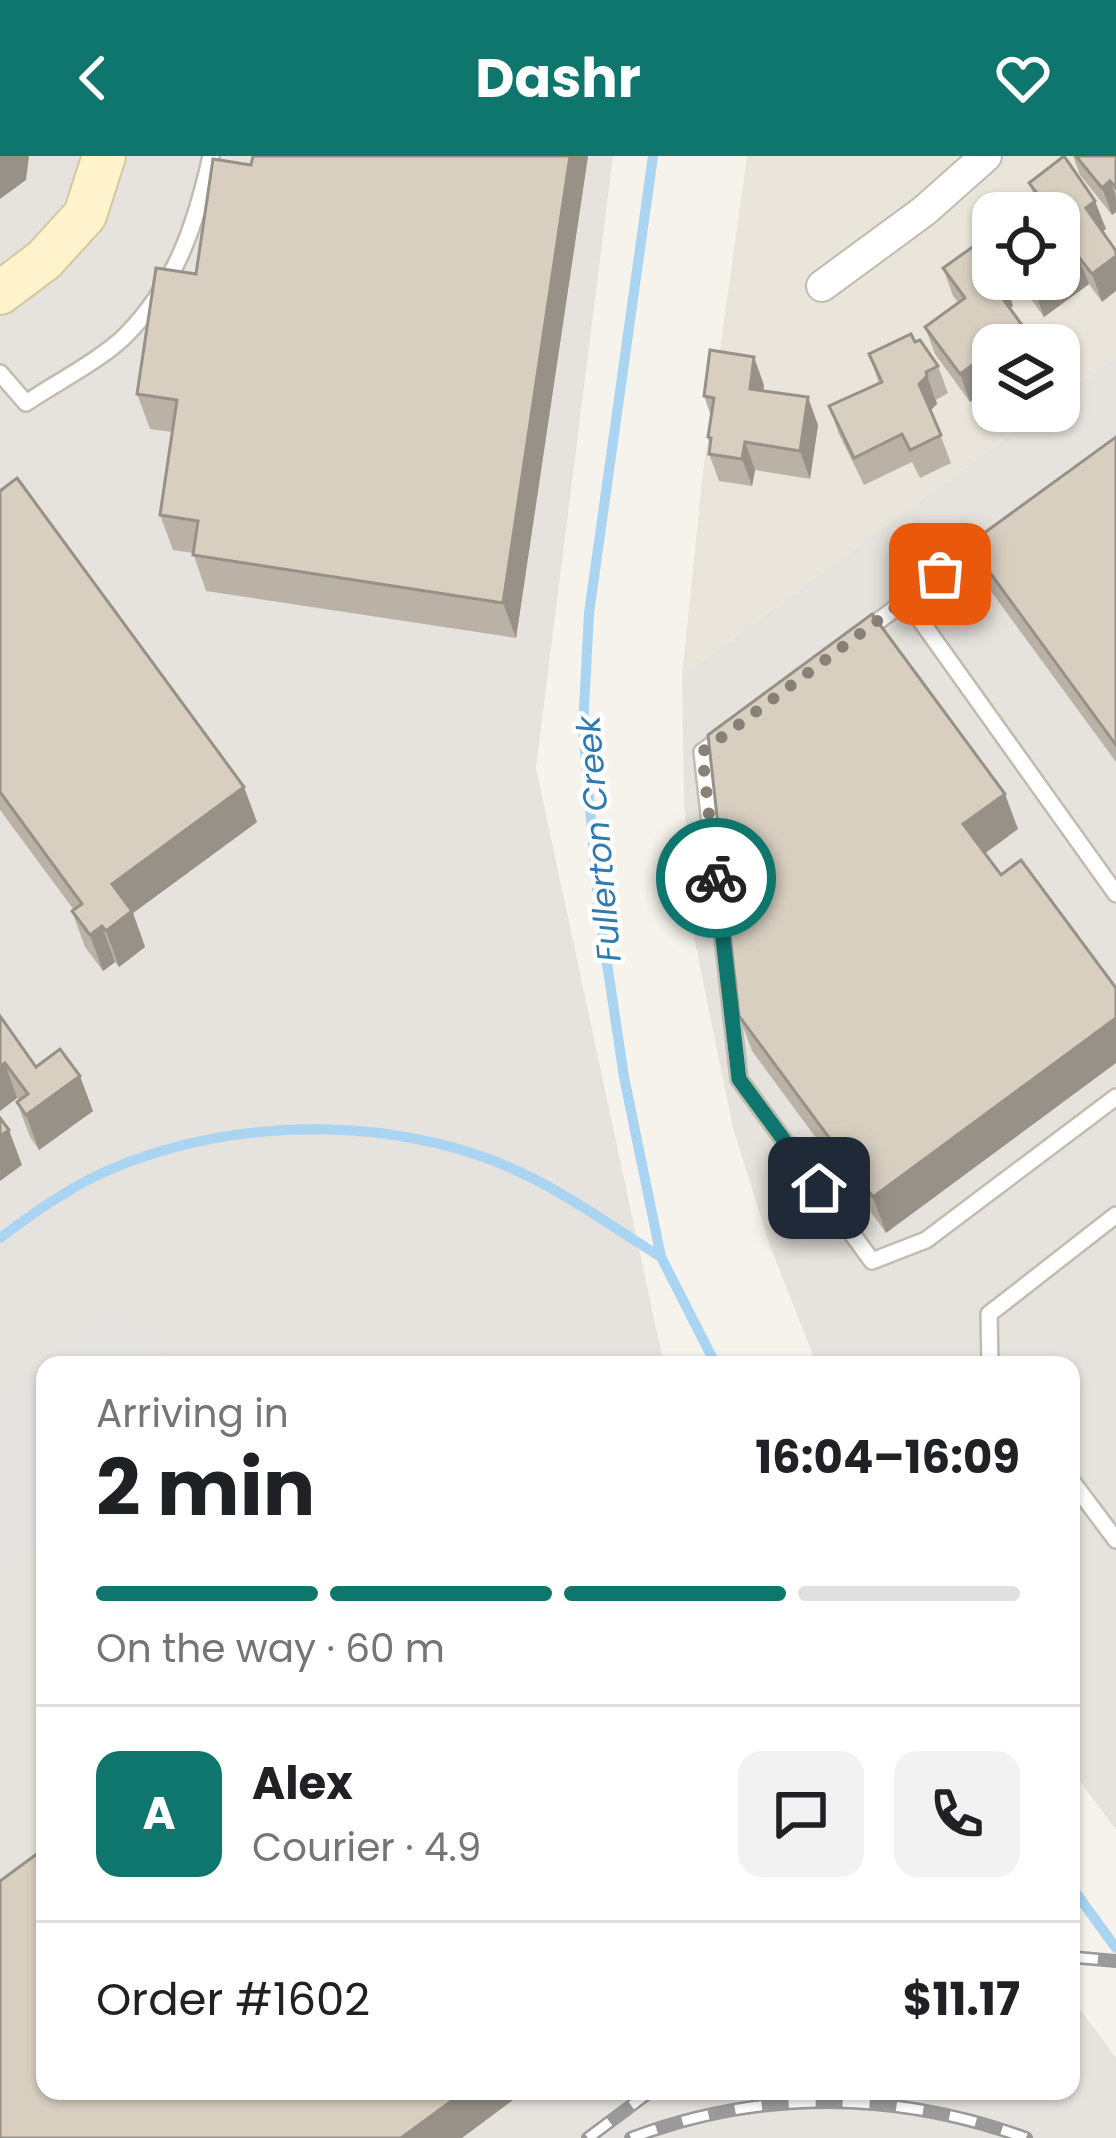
<!DOCTYPE html>
<html lang="en">
<head>
<meta charset="utf-8">
<style>
  body { margin:0; font-family:Poppins,sans-serif; background:#f2f2f2; color:#202124; height:100vh; display:flex; flex-direction:column; font-size:45px; white-space:nowrap }
  * { box-sizing:border-box; margin:0 }
  p { font-size:39px; color:#757577 }
  .icon { flex:none; width:66px; height:66px; fill:none; stroke:currentColor; stroke-width:2; stroke-linecap:round; stroke-linejoin:round }
  .map { position:relative; flex:1; overflow:hidden }
  .sheet { position:absolute; left:36px; top:1200px; width:1044px; height:744px; display:flex; flex-direction:column; background:#fff; border-radius:24px; box-shadow:0 3px 9px #0004 }
  .sheet>* { flex:none }
  .controls { position:absolute; left:972px; top:36px; display:grid; gap:24px }
  .controls a { display:grid; place-items:center; width:108px; height:108px; border-radius:24px; background:#fff; box-shadow:0 3px 9px #0004; font-size:60px }
  .pin { position:absolute; display:grid; place-items:center; width:102px; height:102px; color:#fff; margin:-51px; border-radius:24px; box-shadow:0 6px 18px #0006 }
  .courier { position:absolute; display:grid; place-items:center; width:120px; height:120px; margin:-60px; border:9px solid #0f766e; border-radius:50%; background:#fff; color:#222; box-shadow:0 3px 15px #0007 }
  .overview em { font-style:normal; font-weight:700 }
  .overview div { display:flex; flex-direction:column-reverse }
  .overview { display:flex; align-items:center; justify-content:space-between; height:204px; padding:0 60px }
  h1 { font-size:78px; font-weight:700; line-height:90px }
  .bar { display:grid; grid-template-columns:repeat(4,1fr); gap:18px 12px; align-content:center; height:144px; padding:0 60px }
  .bar i { height:15px; border-radius:9px; background:#e0e0e0 }
  .bar .on { background:#0f766e }
  .bar p { grid-column:span 4 }
  .line { display:flex; align-items:center; gap:30px; padding:0 60px; border-top:3px solid #e0e0e0 }
  .line div { flex:1 }
  .round { display:grid; place-items:center; flex:none; width:126px; height:126px; border-radius:24px; background:#f2f2f2 }
  header { display:flex; justify-content:space-between; align-items:center; height:156px; padding:0 60px; background:#0f766e; color:#fff; font-size:54px; font-weight:700 }
  .map>svg:first-child { display:block }
  .residential { fill:#eae5da; fill-rule:evenodd }
  .industrial { fill:#e6e2dd }
  .parking { fill:#e5e3e0 }
  .lines { fill:none; stroke-linecap:round; stroke-linejoin:round }
  .stream { stroke:#a9d4f2; stroke-width:10 }
  .lane-casing { stroke:#c2bbae; stroke-width:20 }
  .street-casing { stroke:#c2bbae; stroke-width:34 }
  .secondary-casing { stroke:#d6c79b; stroke-width:46 }
  .lane { stroke:#fff; stroke-width:15 }
  .street { stroke:#fff; stroke-width:30 }
  .secondary { stroke:#fff3cd; stroke-width:42 }
  .rail-casing { stroke:#9a9a9a; stroke-width:14 }
  .rail { stroke:#fff; stroke-width:9; stroke-dasharray:27; stroke-linecap:butt }
  .wall { fill:#bab2a6 }
  .shaded-wall { fill:#979187 }
  .building { fill:#d8cfc1; stroke:#979187; stroke-width:3 }
  .done { stroke:#878178; stroke-width:12; stroke-dasharray:0 21.6 }
  .route { stroke:#0f766e; stroke-width:15 }
  .labels { text-anchor:middle; stroke-width:9; stroke-linejoin:round; paint-order:stroke }
  .water-label { font-size:33px; font-style:italic; fill:#2e7ab2; stroke:#fff }
</style>
</head>
<body>
<header><svg class="icon" aria-label="back" viewBox="0 0 24 24"><path d="M15 5l-7 7 7 7"/></svg>Dashr<svg class="icon" aria-label="heart" viewBox="0 0 24 24"><path d="M12 20l-8-8c-3-5 5-10 8-4 3-6 11-1 8 4z"/></svg></header>
<div class="map">
<svg width="1116" height="1982" viewBox="0 0 1116 1982">
  <rect width="100%" height="100%" fill="#f6f3ec"/>
  <!-- residential -->
  <path class="residential" d="M747 0H1116V201L1059 243V189H993V255H1042L682 520 703 316ZM993 57H1059V123H993Z"/>
  <!-- industrial -->
  <g class="industrial">
    <path d="M0 0H613L536 612 664 1209H45V1935H1071V1841L1116 1902V1982H0Z"/>
    <path d="M1116 201V1674L1071 1613V1209H817L770 1090 733 972 695 786 684 646 682 520 1042 255H1059V243Z"/>
  </g>
  <!-- parking -->
  <path class="parking" d="M124 1151 167 1209H45V1377L0 1410V1242Z"/>
  <g class="lines">
    <!-- stream -->
    <g class="stream">
      <path d="M653 0 589 457 583 572 599 754 624 921 661 1101 716 1209"/>
      <path d="M0 1082C33 1057 71 1030 109 1014 238 958 410 958 536 1024 579 1046 619 1075 661 1101"/>
      <path d="M1071 1730 1116 1792"/>
    </g>
    <defs>
      <g id="lane">
        <path d="M0 217 26 247C57 226 103 203 128 177 177 126 196 67 211 0"/>
        <path d="M906 444 1116 738"/>
        <path d="M865 475 985 385"/>
        <path d="M725 579 702 596 739 923 872 1105 926 1084 1116 941"/>
        <path d="M990 1209 989 1158 1116 1059"/>
        <path d="M1071 1324 1116 1384"/>
      </g>
      <path id="street" d="M822 130 924 55 986 0"/>
      <path id="secondary" d="M0 137 44 104 85 59 104 0"/>
    </defs>
    <!-- lane casing -->
    <use href="#lane" class="lane-casing"/>
    <!-- street casing -->
    <use href="#street" class="street-casing"/>
    <!-- secondary casing -->
    <use href="#secondary" class="secondary-casing"/>
    <!-- lane -->
    <use href="#lane" class="lane"/>
    <!-- street -->
    <use href="#street" class="street"/>
    <!-- secondary -->
    <use href="#secondary" class="secondary"/>
    <defs>
      <g id="rail">
        <path d="M1071 1801 1116 1805"/>
        <path d="M588 1982 651 1935"/>
        <path d="M631 1982C760 1933 897 1935 1026 1982"/>
      </g>
    </defs>
    <!-- rail casing -->
    <use href="#rail" class="rail-casing"/>
    <!-- rail -->
    <use href="#rail" class="rail"/>
  </g>
  <!-- wall -->
  <g class="wall">
    <path d="M588 0 516 482 206 435 193 397 173 394 160 359 172 276 150 273 137 238 251 9Z"/>
    <path d="M1073 0H1116V56L1112 59 1080 19Z"/>
    <path d="M1029 27 1106 73 1102 76V146L1089 128 1044 161 1016 123H1059V57H1041Z"/>
    <path d="M943 112 993 123H1004L1013 150 1010 152 993 189V229L970 246 935 198 925 171 958 146 953 140Z"/>
    <path d="M915 186 938 210 948 237 936 244 937 248 931 254 951 307 920 322 912 306 864 329 839 278 829 250 879 227 869 198Z"/>
    <path d="M764 229 763 235 818 269 810 323 755 314 752 330 719 325 709 298 710 289 708 281 711 260 704 240Z"/>
    <path d="M1116 281V606L982 423 969 388Z"/>
    <path d="M0 335 257 666 133 757 145 791 119 811 115 806 103 815 85 791 72 755 74 754 0 654Z"/>
    <path d="M1018 673 985 697 886 1077 752 895 739 860Z"/>
    <path d="M0 860 36 911 93 955 39 994 30 981 17 946 19 944 17 942 0 955Z"/>
  </g>
  <!-- shaded-wall -->
  <g class="shaded-wall">
    <path d="M0 0H29L26 24 0 43Z"/>
    <path d="M570 0H588L516 482 503 447Z"/>
    <path d="M1110 25 1116 41V56L1112 59 1102 32Z"/>
    <path d="M1095 45 1106 73 1096 80 1086 52Z"/>
    <path d="M1078 100 1089 128 1044 161 1034 133 1048 123H1059V115Z"/>
    <path d="M1116 100V135L1102 146 1092 118Z"/>
    <path d="M1001 123H1004L1013 150 1003 157 993 129Z"/>
    <path d="M1024 172 1030 189H1000Z"/>
    <path d="M993 194V229L970 246 960 218Z"/>
    <path d="M754 201 764 229 760 261 750 233Z"/>
    <path d="M927 220 937 248 929 256 919 228Z"/>
    <path d="M808 241 818 269 810 323 800 295Z"/>
    <path d="M745 286 755 314 752 330 742 303Z"/>
    <path d="M244 631 257 666 133 757 145 791 119 811 106 775 112 728Z"/>
    <path d="M1005 638 1018 673 976 704 963 668Z"/>
    <path d="M102 770 115 806 103 815 90 779Z"/>
    <path d="M1116 862V907L886 1077 873 1041Z"/>
    <path d="M5 907 17 942 0 955V910Z"/>
    <path d="M80 920 93 955 39 994 26 959Z"/>
    <path d="M9 974 22 1009 0 1025V980Z"/>
    <path d="M465 1935H525L462 1982H401Z"/>
  </g>
  <!-- building -->
  <g class="building">
    <path d="M253 0H570L503 447 193 399 198 365 160 359 177 244 137 238 156 112 196 118 213 3 251 9Z"/>
    <path d="M1064 0 1095 45 1086 52 1116 95V100L1092 118 1078 100 1059 115V57H1046L1050 54 1029 27Z"/>
    <path d="M1076 0H1116V32L1110 25 1102 32Z"/>
    <path d="M981 85 989 96 986 98 993 108V123H1001L993 129 1024 172 1000 189H993V194L960 218 925 171 965 142 943 112Z"/>
    <path d="M1027 123H1048L1034 133Z"/>
    <path d="M911 178 915 186 920 184 938 210 926 216 927 220 919 228 941 279 910 294 902 278 854 302 829 250 882 226 869 198Z"/>
    <path d="M710 194 754 201 750 233 808 241 800 295 745 286 742 303 709 298 711 282 708 281 714 242 704 240Z"/>
    <path d="M1116 281V589L969 388Z"/>
    <path d="M17 322 244 631 112 728 132 755 106 775 102 770 90 779 72 755 82 748 0 636V335Z"/>
    <path d="M872 458 1005 638 963 668 1001 719 1021 704 1116 832V862L873 1041 739 860 708 579Z"/>
    <path d="M0 860 36 911 60 893 80 920 26 959 17 946 28 938 5 907 0 910Z"/>
    <path d="M0 962 9 974 0 980Z"/>
    <path d="M45 1692V1935H465L401 1982H0V1725Z"/>
  </g>
  <g class="lines">
    <!-- done -->
    <path class="done" d="M716 722 702 596 940 418"/>
    <!-- route -->
    <path class="route" d="M716 722 739 923 819 1032"/>
  </g>
  <g class="labels">
    <!-- water labels -->
    <g class="water-label">
      <text transform="translate(598 683) rotate(-95)" y="12">Fullerton Creek</text>
    </g>
  </g>
</svg>
<div class="controls">
<a><svg class="icon" aria-label="locate" viewBox="0 0 24 24"><circle cx="12" cy="12" r="6"/><path d="M12 2v4M12 18v4M2 12h4M18 12h4"/></svg></a>
<a><svg class="icon" aria-label="layers" viewBox="0 0 24 24"><path d="M12 4l9 5-9 5-9-5zM3 14l9 5 9-5"/></svg></a>
</div>
<div class="pin" style="left:940px;top:418px;background:#ea580c"><svg class="icon" aria-label="bag" viewBox="0 0 24 24"><path d="M5 8h14l-1 12H6zM9 8a3 3 0 0 1 6 0"/></svg></div>
<div class="pin" style="left:819px;top:1032px;background:#1f2937"><svg class="icon" aria-label="home" viewBox="0 0 24 24"><path d="M3 11l9-7 9 7M6 9v11h12V9"/></svg></div>
<div class="courier" style="left:716px;top:722px"><svg class="icon" aria-label="bike" viewBox="0 0 24 24"><circle cx="6" cy="16" r="4"/><circle cx="18" cy="16" r="4"/><path d="M6 16l4-8h5l3 8M10 8l3 8H6M13 5h3"/></svg></div>
<section class="sheet">
<div class="overview"><div><h1>2 min</h1><p>Arriving in</p></div><em>16:04–16:09</em></div>
<div class="bar"><i class="on"></i><i class="on"></i><i class="on"></i><i></i><p>On the way · 60 m</p></div>
<div class="line" style="height:216px"><b class="round" style="background:#0f766e;color:#fff">A</b><div><b>Alex</b><p>Courier · 4.9</p></div><a class="round"><svg class="icon" aria-label="chat" viewBox="0 0 24 24"><path d="M4 5h16v11H9l-5 4z"/></svg></a><a class="round"><svg class="icon" aria-label="phone" viewBox="0 0 24 24"><path d="M5 4h4l2 5-3 2q2 4 5 5l2-3 5 2v4C11 20 4 13 5 4z"/></svg></a></div>
<div class="line" style="height:156px"><div>Order #1602</div><b>$11.17</b></div>
</section>
</div>
</body>
</html>
